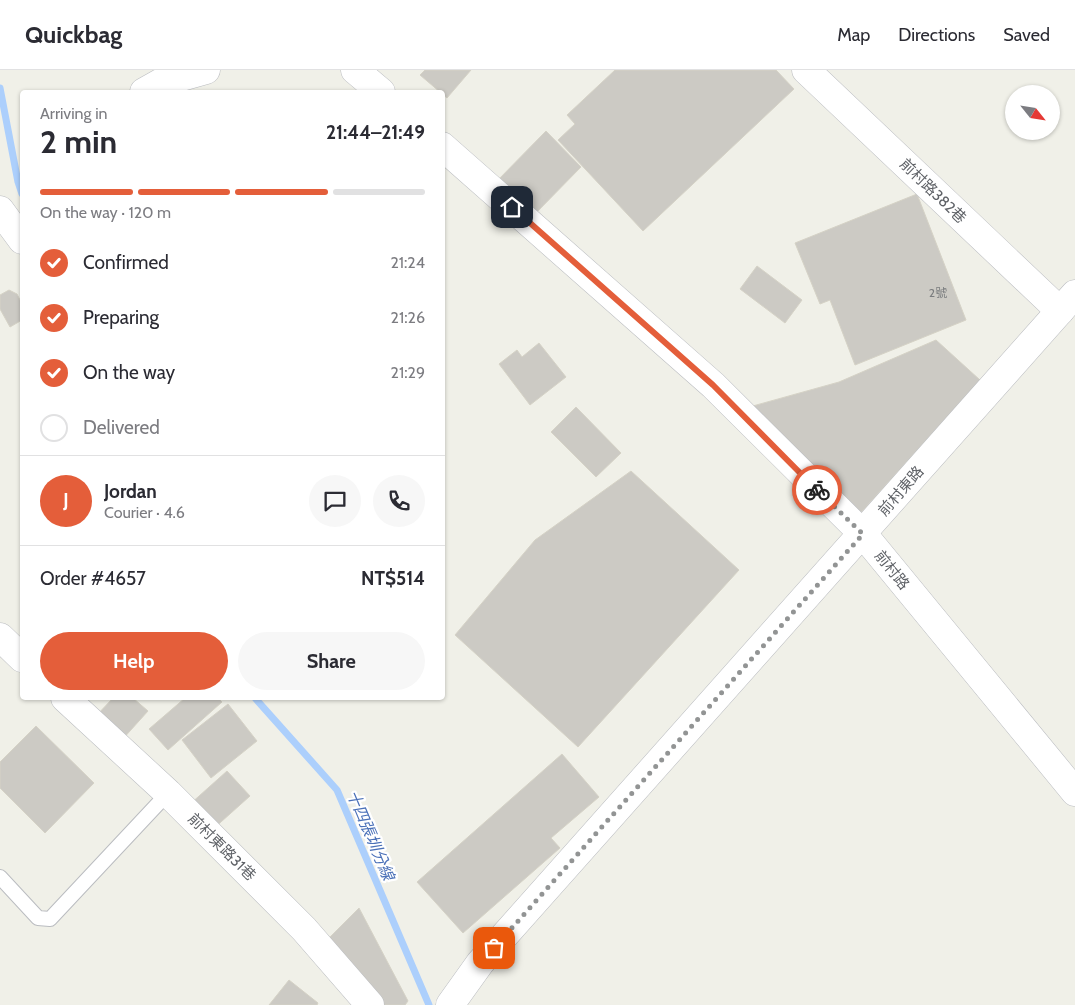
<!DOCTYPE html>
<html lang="en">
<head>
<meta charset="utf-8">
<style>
  body { margin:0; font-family:Cabin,"Noto Sans TC",sans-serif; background:#f7f7f7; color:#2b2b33; height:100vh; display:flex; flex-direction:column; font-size:19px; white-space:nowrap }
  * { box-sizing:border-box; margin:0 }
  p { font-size:16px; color:#7c7c81 }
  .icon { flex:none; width:28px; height:28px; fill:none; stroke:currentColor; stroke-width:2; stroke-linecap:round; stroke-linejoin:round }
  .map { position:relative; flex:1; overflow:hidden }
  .drawer { position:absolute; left:20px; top:20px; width:425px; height:610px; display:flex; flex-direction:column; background:#fff; border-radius:5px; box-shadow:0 1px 4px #0004 }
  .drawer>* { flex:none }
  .needle { width:32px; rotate:120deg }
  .buttons { position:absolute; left:1005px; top:15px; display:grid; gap:10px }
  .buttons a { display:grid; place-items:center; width:55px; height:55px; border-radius:50%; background:#fff; box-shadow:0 1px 4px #0004; font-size:25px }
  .pin { position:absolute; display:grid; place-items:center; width:42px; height:42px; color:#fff; margin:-21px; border-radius:10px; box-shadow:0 2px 8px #0006 }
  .courier { position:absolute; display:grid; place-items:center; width:50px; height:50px; margin:-25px; border:4px solid #e45e3a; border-radius:50%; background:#fff; color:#222; box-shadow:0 1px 6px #0007 }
  .headline em { font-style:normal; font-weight:700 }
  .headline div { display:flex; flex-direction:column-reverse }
  .headline { display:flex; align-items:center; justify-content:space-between; height:85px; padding:0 20px }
  h1 { font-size:32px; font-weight:700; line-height:38px }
  .bar { display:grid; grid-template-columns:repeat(4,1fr); gap:8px 5px; align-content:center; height:60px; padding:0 20px }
  .bar i { height:6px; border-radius:4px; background:#e1e1e2 }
  .bar .selected { background:#e45e3a }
  .bar p { grid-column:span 4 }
  .line { display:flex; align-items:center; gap:12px; padding:0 20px; border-top:1px solid #e1e1e2 }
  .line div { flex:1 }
  .round { display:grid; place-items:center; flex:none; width:52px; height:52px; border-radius:26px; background:#f7f7f7 }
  ol { padding:0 20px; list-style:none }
  li { display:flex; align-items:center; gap:15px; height:55px }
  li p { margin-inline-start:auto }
  li .icon { padding:5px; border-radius:50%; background:#e45e3a; color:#fff; stroke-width:4 }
  li:last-child { color:#7c7c81 }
  li i { width:28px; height:28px; border:2px solid #e1e1e2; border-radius:50% }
  .primary-button { display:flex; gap:10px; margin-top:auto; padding:10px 20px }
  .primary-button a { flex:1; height:58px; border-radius:30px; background:#e45e3a; color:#fff; font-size:20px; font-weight:700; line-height:58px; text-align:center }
  .primary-button a+a { background:#f7f7f7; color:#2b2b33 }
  header { display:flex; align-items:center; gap:30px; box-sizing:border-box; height:70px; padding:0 25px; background:#fff; border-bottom:1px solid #e1e1e2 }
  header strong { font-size:24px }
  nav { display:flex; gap:28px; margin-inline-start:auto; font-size:18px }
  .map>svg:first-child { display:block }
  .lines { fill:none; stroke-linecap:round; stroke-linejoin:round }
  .stream { stroke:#accffc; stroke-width:7 }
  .building { fill:#cccac4; stroke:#d5d2c6 }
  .lane-casing { stroke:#babcc0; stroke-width:16 }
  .street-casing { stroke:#babcc0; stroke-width:29 }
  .lane { stroke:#fff; stroke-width:14 }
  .street { stroke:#fff; stroke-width:28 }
  .done { stroke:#929494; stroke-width:5; stroke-dasharray:0 9 }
  .route { stroke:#e45e3a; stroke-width:6 }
  .labels { text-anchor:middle; stroke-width:4.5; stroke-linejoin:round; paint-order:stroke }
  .number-label { font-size:12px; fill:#7a7c7e }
  .street-label { font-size:15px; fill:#5f6267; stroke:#fff }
  .water-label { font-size:16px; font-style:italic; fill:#4b71b8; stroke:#fff }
</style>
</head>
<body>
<header>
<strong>Quickbag</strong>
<nav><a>Map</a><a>Directions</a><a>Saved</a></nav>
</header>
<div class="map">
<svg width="1075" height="935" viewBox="0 0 1075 935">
  <rect width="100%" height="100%" fill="#f0f0e8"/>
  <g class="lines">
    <!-- stream -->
    <g class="stream">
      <path d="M0 18 18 112 22 124"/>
      <path d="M255 628 337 720 429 935"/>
    </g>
  </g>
  <!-- building -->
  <g class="building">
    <path d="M425 0H471L447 28 420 5Z"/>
    <path d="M615 0H776L794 19 643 161 558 70 575 54 567 45Z"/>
    <path d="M546 61 581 97 532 147 496 112Z"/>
    <path d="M917 124 966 250 855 295 830 230 820 234 795 173Z"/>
    <path d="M757 196 802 230 785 253 740 219Z"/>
    <path d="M9 220 17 224 22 234V250L10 257 0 239V225Z"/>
    <path d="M936 270 980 310 856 448 742 339 839 312Z"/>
    <path d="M539 273 566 307 530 335 499 294 517 280 522 287Z"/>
    <path d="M576 337 621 383 596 407 551 362Z"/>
    <path d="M631 401 739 500 578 677 455 565 535 470Z"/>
    <path d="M113 628H133L148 641 121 671 95 647Z"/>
    <path d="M185 628H218L222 632 168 680 149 659Z"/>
    <path d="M228 634 257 671 211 708 182 670Z"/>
    <path d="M36 656 94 713 45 763 0 718V692Z"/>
    <path d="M562 684 599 727 551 768 560 778 463 863 417 812Z"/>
    <path d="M227 701 250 726 212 760 189 735Z"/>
    <path d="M359 838 408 931 405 935H374L322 875Z"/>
    <path d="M289 910 318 933 317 935H269Z"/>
  </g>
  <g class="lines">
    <defs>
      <path id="lane" d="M0 807 38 848 50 849 168 723"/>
      <g id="street">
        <path d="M355 0 381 22"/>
        <path d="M806 0 1060 241"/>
        <path d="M144 22 160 13 206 0"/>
        <path d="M442 76 713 315 863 464 1075 722"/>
        <path d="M0 140 22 170"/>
        <path d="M0 567 22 588"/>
        <path d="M65 628 168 723 304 859 370 935"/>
        <path d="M450 935 480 893 1075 224"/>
      </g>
    </defs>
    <!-- lane casing -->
    <use href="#lane" class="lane-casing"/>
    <!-- street casing -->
    <use href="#street" class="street-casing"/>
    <!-- lane -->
    <use href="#lane" class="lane"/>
    <!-- street -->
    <use href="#street" class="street"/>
  </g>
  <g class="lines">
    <!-- done -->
    <path class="done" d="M494 878 863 464 817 420"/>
    <!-- route -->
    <path class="route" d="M512 137 713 315 817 420"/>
  </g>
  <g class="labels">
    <!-- number labels -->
    <g class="number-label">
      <text x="938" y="227">2號</text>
    </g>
    <!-- street labels -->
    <g class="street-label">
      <text transform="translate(933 121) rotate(44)" y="5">前村路382巷</text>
      <text transform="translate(901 421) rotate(-49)" y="5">前村東路</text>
      <text transform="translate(892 500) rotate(51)" y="5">前村路</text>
      <text transform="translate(222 777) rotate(45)" y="5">前村東路31巷</text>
    </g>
    <!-- water labels -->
    <g class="water-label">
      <text transform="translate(371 765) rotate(67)" y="6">十四張圳分線</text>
    </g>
  </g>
</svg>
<div class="buttons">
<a><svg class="needle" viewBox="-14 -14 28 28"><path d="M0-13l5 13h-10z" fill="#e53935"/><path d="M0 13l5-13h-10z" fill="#7c7c81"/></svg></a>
</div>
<div class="pin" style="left:494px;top:878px;background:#ea580c"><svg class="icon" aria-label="bag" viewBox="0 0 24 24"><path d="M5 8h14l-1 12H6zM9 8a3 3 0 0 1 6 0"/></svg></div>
<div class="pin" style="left:512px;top:137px;background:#1f2937"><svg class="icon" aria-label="home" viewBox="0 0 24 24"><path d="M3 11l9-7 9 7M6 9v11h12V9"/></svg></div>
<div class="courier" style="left:817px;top:420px"><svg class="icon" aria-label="bike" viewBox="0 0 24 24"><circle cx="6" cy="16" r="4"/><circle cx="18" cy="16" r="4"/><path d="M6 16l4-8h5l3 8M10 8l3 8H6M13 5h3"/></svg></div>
<section class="drawer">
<div class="headline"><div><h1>2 min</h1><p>Arriving in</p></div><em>21:44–21:49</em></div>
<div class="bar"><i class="selected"></i><i class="selected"></i><i class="selected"></i><i></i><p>On the way · 120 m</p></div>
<ol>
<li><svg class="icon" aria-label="check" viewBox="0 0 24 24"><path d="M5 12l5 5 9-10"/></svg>Confirmed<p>21:24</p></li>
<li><svg class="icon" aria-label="check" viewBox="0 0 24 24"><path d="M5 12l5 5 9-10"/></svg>Preparing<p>21:26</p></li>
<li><svg class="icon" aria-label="check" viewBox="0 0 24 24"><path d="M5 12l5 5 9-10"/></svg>On the way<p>21:29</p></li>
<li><i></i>Delivered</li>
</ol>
<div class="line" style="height:90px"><b class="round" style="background:#e45e3a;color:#fff">J</b><div><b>Jordan</b><p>Courier · 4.6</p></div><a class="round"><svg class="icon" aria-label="chat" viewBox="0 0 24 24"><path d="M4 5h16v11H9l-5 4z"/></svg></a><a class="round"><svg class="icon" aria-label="phone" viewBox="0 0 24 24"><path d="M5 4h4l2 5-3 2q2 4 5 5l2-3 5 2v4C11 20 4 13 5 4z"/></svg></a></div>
<div class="line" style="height:65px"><div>Order #4657</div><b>NT$514</b></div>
<div class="primary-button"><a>Help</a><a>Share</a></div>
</section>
</div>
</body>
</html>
